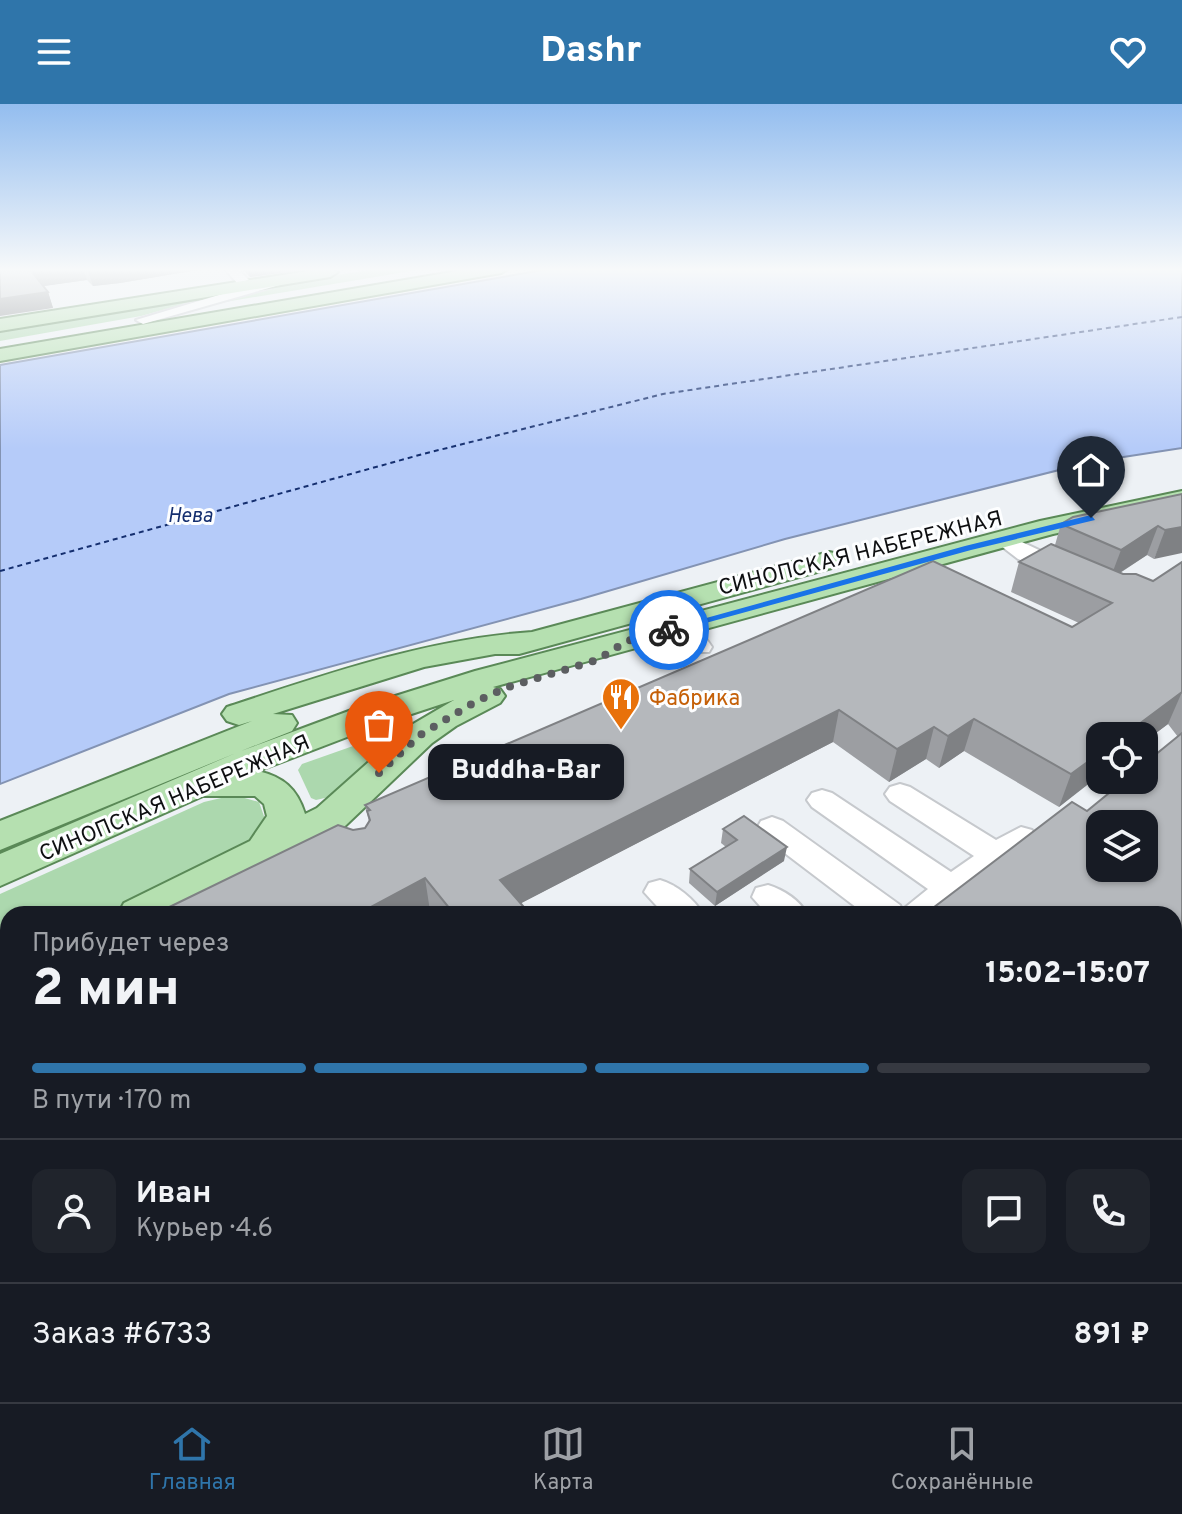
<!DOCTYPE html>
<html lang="ru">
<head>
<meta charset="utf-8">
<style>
  body { margin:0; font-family:Overpass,sans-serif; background:#20242c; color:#f1f3f6; height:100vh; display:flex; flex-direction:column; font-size:30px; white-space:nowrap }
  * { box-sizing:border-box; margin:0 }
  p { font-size:26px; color:#9ea1a6 }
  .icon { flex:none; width:44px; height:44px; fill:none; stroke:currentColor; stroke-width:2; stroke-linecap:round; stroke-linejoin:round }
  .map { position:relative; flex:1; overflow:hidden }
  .drawer { position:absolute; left:0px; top:802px; width:1182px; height:496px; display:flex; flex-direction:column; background:#171b24; border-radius:24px 24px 0 0; box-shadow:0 2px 6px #0004 }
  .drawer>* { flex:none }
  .fabs { position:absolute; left:1086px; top:618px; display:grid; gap:16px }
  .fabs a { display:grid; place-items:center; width:72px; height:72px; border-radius:16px; background:#171b24; box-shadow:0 2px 6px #0004; font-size:40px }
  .pin { position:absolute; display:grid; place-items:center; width:68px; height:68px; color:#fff; margin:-82px -34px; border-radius:50% 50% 50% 0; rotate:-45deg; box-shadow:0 0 8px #0007 }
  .pin .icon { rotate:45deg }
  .courier { position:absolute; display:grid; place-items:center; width:80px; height:80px; margin:-40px; border:6px solid #1a73e8; border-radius:50%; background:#fff; color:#222; box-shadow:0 2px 10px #0007 }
  .bubble { position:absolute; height:56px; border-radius:16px; background:#171b24; box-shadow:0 2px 6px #0004; font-size:26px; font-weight:800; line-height:56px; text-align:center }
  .overview em { font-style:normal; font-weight:800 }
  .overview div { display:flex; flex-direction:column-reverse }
  .overview { display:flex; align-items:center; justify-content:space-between; height:136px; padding:0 32px }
  h1 { font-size:52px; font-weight:800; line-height:60px }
  .bar { display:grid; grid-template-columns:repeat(4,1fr); gap:12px 8px; align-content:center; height:96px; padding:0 32px }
  .bar i { height:10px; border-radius:6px; background:#363941 }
  .bar .selected { background:#2f75aa }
  .bar p { grid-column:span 4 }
  .line { display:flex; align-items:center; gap:20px; padding:0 32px; border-top:2px solid #363941 }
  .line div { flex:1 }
  .round { display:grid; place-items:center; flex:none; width:84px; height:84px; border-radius:16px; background:#20242c }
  header { display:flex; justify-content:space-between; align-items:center; height:104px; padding:0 32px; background:#2f75aa; color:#fff; font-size:36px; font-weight:800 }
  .tabs { display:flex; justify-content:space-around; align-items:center; height:112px; border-top:2px solid #363941; background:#171b24; font-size:22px; color:#9ea1a6 }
  .tabs a { display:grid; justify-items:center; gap:4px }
  .tabs .selected { color:#2f75aa }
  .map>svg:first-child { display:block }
  .green { fill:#acd8ae }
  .water { fill:#b5cbf9; stroke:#8393b3; stroke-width:2 }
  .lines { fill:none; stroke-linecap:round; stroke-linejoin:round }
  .ferry { stroke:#152f6f; stroke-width:2; stroke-dasharray:5 4; stroke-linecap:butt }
  .minor-casing { stroke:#c6c9cd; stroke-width:4 }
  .major-casing { stroke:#5a8957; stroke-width:4 }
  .path { stroke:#aaadb1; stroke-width:3; stroke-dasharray:4 3; stroke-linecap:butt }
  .minor { fill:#fff; fill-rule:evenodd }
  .major { fill:#b5e0b0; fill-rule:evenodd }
  .wall { fill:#9c9ea2 }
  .shaded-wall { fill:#7f8184 }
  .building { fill:#b5b8bc; stroke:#7f8184; stroke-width:2; fill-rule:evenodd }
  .route { fill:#1a73e8 }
  .done { stroke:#5c5e61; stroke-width:8; stroke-dasharray:0 14.4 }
  .labels { text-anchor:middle; stroke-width:6; stroke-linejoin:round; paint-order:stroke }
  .far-water-label { font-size:20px; font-style:italic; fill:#152f6f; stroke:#fdfeff }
  .street-label { font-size:22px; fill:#0e0f11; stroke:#fdfeff }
  .food-label { font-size:22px; fill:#c56008; stroke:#fdfeff; text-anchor:start }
</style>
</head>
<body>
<header><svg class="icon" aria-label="menu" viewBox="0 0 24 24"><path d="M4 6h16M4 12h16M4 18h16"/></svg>Dashr<svg class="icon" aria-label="heart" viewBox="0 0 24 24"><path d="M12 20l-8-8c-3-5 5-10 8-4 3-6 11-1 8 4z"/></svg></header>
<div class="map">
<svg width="1182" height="1298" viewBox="0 0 1182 1298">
  <rect width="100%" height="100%" fill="#edf1f5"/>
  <!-- green -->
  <g class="green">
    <path d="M380 164H429L201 202 281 180Z"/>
    <path d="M231 187 141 212 0 237V224Z"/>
    <path d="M390 629H394V634L329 693 316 696 311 694 298 666 302 660Z"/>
    <path d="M234 691 259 698 266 718 262 729 238 749 112 810H8V860L0 864V790L204 698Z"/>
  </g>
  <!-- water -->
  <path class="water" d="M554 164H1182V344L1091 358 785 435 581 495 229 590 0 680V261Z"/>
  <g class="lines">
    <!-- ferry -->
    <path class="ferry" d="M0 467 423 350 663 290 1182 213"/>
    <defs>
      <g id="minor">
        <path d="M224 164H246L240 168 249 176 237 179Z"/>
        <path d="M278 173 283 174V180L143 220 136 216Z"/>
        <path d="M1003 429 1073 462 1076 467 1065 474 1018 455 992 435Z"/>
        <path d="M680 516C693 519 705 532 712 543L709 548H691L668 523 672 518Z"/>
        <path d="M900 680 910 683 996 736 1021 723 1032 726 1036 734 1032 742 941 810H865L761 731 757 724 761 717 772 713 783 717 900 801 902 806 928 785 812 703 807 696 812 689 822 686 832 689 951 768 974 752 890 697 885 690 890 683Z"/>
        <path d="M660 776C677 781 694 795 703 810H664L644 788 649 779Z"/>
        <path d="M768 781C784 786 799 796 807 810H767L752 793 756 784Z"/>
        <path d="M1182 926V963L1174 966V929Z"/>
        <path d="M200 1290H249L252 1298H203Z"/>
        <path d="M802 1290H855L852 1298H799Z"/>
      </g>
      <g id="major">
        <path d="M327 164 338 168 330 173 0 227V215Z"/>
        <path d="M475 164H509L501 169 0 257V245Z"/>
        <path d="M1182 387V403L1053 430 493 583 500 585 505 592 500 599 456 622 432 639 345 722 176 810H118L124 799 250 737 267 712 264 700 255 692H203L0 782V750L236 649 0 746V717L252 617 239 621 227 617 222 610 227 603C327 570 427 535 532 528L829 448 839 450 843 456 839 462 519 550H495L424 563 273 610 292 611 297 619 292 627 241 647 357 604 475 567 1040 417ZM454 596 408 623 317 704 305 710C297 684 283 673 258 667L381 620Z"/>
        <path d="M8 856V894L0 896V858Z"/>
      </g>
    </defs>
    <!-- minor casing -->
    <use href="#minor" class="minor-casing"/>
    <!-- major casing -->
    <use href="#major" class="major-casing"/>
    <!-- path -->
    <path class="path" d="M1096 369 1108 376"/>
    <!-- minor -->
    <use href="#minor" class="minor"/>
    <!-- major -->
    <use href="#major" class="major"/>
  </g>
  <!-- wall -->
  <g class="wall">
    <path d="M0 164H209L120 179 93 182 87 176 43 182 48 188 53 204Z"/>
    <path d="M244 164H316L250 173 245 168Z"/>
    <path d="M1182 390 1154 455 1147 451 1120 469 1153 477 1182 458V848L1174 856V810L1087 707 1178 633 1168 620 1144 638V632L1059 703 964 647 939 664 926 655 889 678 833 638 521 799 530 810H432L430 807 425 810H155L353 726 365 724 369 718 365 701 1072 523 1079 519 1011 488 1019 458 1055 441 1061 420Z"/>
    <path d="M723 725 784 757 715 802 689 779 690 765 726 743 721 739Z"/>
    <path d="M1182 1005V1266L1174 1259V1011Z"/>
    <path d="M323 1290H714L706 1298H328Z"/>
  </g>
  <!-- shaded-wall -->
  <g class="shaded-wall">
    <path d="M59 164H83L87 176 37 183 32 168Z"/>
    <path d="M116 164H209L120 179 93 182 88 167Z"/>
    <path d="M248 164H316L250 173Z"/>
    <path d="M48 188 53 204 0 212V195Z"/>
    <path d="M1158 422 1147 451 1110 475 1121 446Z"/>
    <path d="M1182 423V449L1154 455 1165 426Z"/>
    <path d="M1182 588 1168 620 1144 638V632H1123Z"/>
    <path d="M839 606 833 638 502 809 500 776Z"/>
    <path d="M974 615 964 647 939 664 948 632Z"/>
    <path d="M934 623 926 655 889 678 897 645Z"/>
    <path d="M1100 649V671L1059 703 1071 670Z"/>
    <path d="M787 743 784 757 715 802 717 788Z"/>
    <path d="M425 774 430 807 425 810H358Z"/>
    <path d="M1182 834V848L1174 856V848Z"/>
    <path d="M0 1008 8 1030V1053L0 1041Z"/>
    <path d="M108 1290H121L124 1298H111Z"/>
    <path d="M691 1290H714L706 1298H682Z"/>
  </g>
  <!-- building -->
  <g class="building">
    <path d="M0 164H59L32 168 48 188 0 195Z"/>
    <path d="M85 164H116L88 167Z"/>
    <path d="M1182 390V423L1165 426 1158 422 1121 446 1061 420 1073 413Z"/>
    <path d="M1051 440 1123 470H1136L1153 477 1182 458V588L1123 632H1100V649L1071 670 974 615 948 632 934 623 897 645 839 606 500 776 530 810H454L425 774 358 810H155L338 721 353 726 365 724 370 716 367 707 370 706 365 701 933 457 1072 523 1112 499 1019 458Z"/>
    <path d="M1182 629V833L1174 828V810H925L1072 698 1087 707 1125 676H1144V660ZM1100 720H1144V764H1100Z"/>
    <path d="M744 712 787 743 717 788 690 765 737 736 723 725Z"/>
    <path d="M1180 1004 1182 1005V1170L1174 1163V1011Z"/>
    <path d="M8 1038V1290H108L111 1298H0V1041V1042Z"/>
    <path d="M327 1290H691L682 1298H331Z"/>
  </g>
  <!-- sky -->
  <linearGradient id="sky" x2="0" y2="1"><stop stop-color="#93bdef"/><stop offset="0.48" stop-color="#f7f9fa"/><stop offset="1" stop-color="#f7f9fa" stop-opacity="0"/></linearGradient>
  <rect width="1182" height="345" fill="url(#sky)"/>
  <!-- route -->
  <path class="route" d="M1091 411 1095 416 971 446 673 528 663 526 965 442Z"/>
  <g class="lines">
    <!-- done -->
    <path class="done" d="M379 669 420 631 475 598 508 583 597 556 627 537 669 526"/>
  </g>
  <!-- icons -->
  <defs>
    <symbol id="restaurant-pin" viewBox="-11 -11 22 30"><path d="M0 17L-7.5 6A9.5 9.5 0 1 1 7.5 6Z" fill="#e8710a" stroke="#fdfeff"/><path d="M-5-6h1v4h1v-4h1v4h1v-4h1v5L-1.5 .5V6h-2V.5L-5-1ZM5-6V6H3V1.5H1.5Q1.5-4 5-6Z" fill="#fff"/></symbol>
  </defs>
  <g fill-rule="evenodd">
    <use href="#restaurant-pin" x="599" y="571" width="44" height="60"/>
  </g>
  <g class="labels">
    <!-- far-water labels -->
    <g class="far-water-label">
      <text x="190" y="418">Нева</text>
    </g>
    <!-- street labels -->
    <g class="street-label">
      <text transform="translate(860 448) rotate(-14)" y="8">СИНОПСКАЯ НАБЕРЕЖНАЯ</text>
      <text transform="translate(174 693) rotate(-23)" y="8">СИНОПСКАЯ НАБЕРЕЖНАЯ</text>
    </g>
    <!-- food labels -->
    <g class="food-label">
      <text x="649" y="601">Фабрика</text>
    </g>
  </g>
</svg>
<div class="fabs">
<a><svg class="icon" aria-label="locate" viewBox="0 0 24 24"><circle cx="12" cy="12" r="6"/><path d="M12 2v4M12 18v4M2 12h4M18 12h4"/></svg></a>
<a><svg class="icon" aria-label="layers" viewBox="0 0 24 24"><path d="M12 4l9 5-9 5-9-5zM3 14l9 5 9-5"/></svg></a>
</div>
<div class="pin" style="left:379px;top:669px;background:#ea580c"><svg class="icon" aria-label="bag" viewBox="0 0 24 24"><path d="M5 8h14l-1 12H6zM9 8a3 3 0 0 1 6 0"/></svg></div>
<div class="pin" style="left:1091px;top:414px;background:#1f2937"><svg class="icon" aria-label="home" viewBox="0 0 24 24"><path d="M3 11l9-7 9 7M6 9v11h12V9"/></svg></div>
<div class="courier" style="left:669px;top:526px"><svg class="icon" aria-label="bike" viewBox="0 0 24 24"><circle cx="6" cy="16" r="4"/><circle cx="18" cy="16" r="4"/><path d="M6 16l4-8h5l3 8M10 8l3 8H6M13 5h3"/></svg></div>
<div class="bubble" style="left:428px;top:640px;width:196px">Buddha-Bar</div>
<section class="drawer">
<div class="overview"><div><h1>2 мин</h1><p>Прибудет через</p></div><em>15:02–15:07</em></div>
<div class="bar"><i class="selected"></i><i class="selected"></i><i class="selected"></i><i></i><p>В пути · 170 m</p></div>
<div class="line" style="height:144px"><a class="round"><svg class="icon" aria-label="person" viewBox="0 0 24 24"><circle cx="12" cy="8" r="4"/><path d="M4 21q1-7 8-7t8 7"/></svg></a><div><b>Иван</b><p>Курьер · 4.6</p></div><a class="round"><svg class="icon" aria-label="chat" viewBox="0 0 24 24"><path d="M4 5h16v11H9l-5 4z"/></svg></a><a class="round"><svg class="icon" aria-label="phone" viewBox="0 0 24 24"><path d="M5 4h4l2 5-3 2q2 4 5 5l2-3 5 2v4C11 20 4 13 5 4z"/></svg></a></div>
<div class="line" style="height:104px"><div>Заказ #6733</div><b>891 ₽</b></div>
</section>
</div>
<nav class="tabs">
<a class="selected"><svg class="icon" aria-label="home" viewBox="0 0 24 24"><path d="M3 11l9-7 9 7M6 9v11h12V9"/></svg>Главная</a>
<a><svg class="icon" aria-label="map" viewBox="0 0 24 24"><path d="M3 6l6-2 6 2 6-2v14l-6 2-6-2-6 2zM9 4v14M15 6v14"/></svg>Карта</a>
<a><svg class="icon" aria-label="saved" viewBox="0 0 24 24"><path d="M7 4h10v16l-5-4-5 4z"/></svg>Сохранённые</a>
</nav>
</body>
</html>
